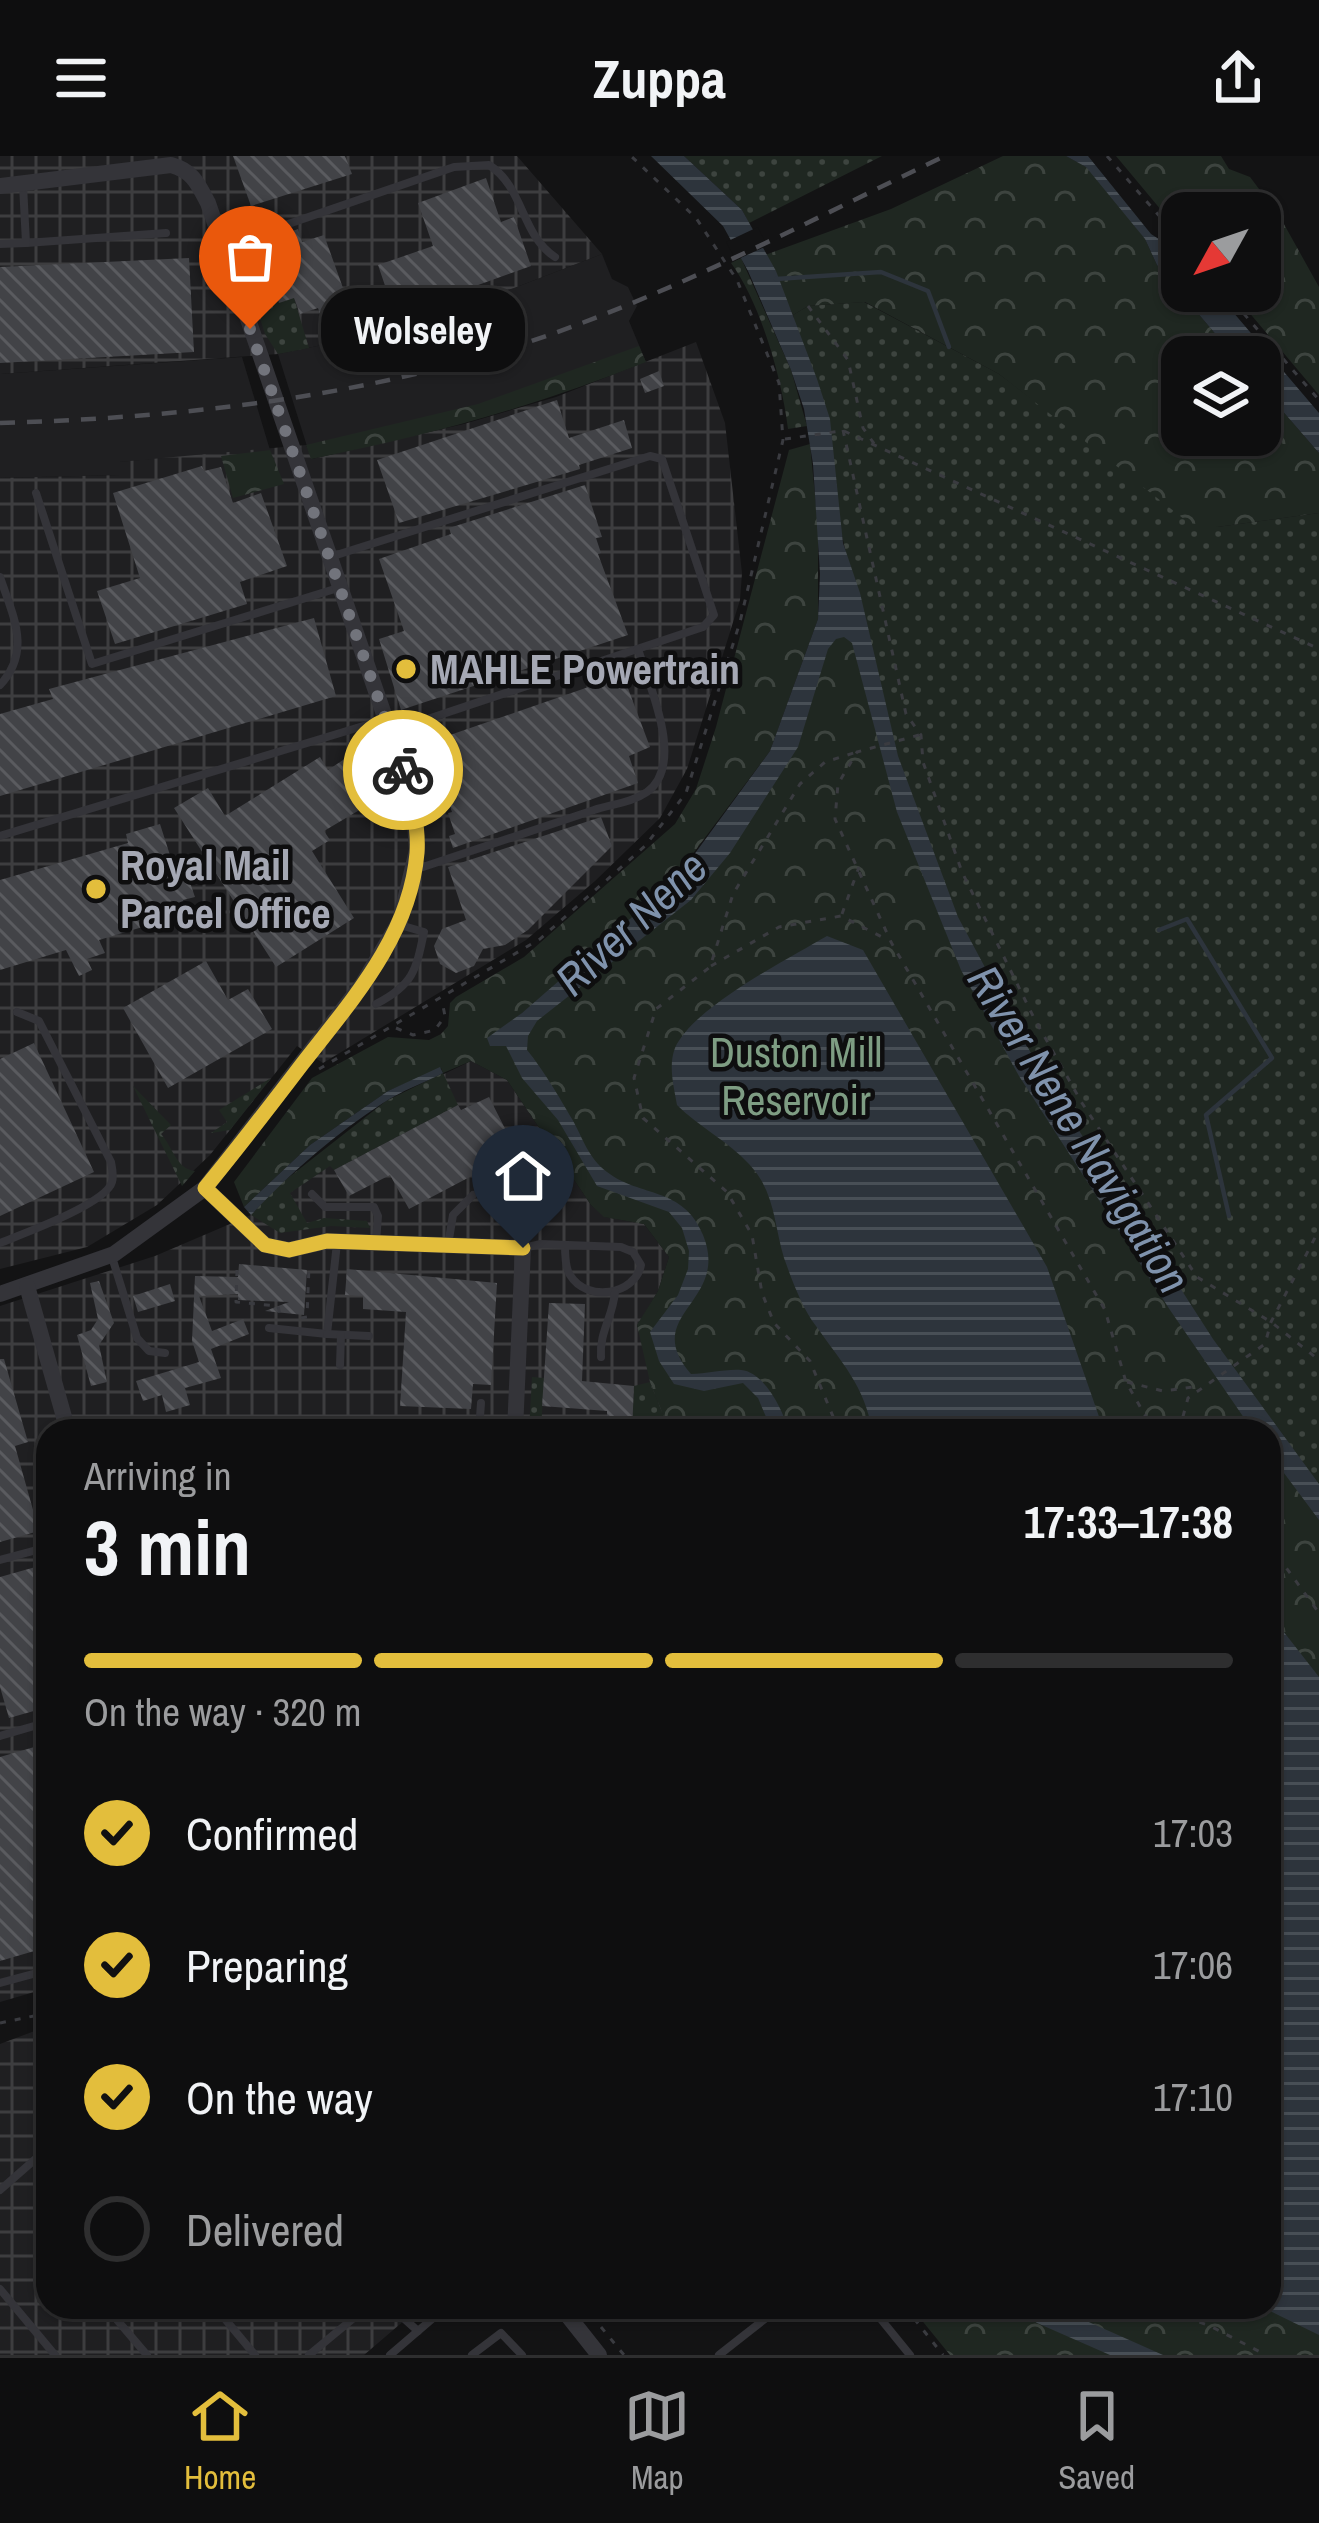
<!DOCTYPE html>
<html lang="en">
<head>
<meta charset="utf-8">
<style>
  body { margin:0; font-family:"Archivo Narrow",sans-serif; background:#171718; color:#f1f3f6; height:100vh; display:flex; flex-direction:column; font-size:45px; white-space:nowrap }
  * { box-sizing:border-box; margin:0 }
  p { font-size:39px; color:#9b9c9e }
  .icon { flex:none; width:66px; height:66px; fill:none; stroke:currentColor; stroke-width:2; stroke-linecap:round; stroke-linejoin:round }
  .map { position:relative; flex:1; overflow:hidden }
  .drawer { position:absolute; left:36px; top:1263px; width:1245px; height:900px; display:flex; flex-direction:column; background:#0e0e0f; border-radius:36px; box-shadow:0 3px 9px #0004,0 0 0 3px #2e2e2f }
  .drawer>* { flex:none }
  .needle { width:78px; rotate:230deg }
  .tools { position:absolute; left:1161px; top:36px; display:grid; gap:24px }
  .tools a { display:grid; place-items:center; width:120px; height:120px; border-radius:24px; background:#0e0e0f; box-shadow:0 3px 9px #0004,0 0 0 3px #2e2e2f; font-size:60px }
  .pin { position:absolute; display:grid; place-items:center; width:102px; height:102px; color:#fff; margin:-123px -51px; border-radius:50% 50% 50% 0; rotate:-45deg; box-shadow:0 0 12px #0007 }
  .pin .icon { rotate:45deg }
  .courier { position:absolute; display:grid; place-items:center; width:120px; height:120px; margin:-60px; border:9px solid #e3be3c; border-radius:50%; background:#fff; color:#222; box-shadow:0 3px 15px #0007 }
  .bubble { position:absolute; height:84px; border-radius:36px; background:#0e0e0f; box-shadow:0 3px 9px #0004,0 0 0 3px #2e2e2f; font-size:39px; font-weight:700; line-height:84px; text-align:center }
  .overview em { font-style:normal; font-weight:700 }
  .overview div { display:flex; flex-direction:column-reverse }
  .overview { display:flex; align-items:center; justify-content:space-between; height:204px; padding:0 48px }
  h1 { font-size:78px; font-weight:700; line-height:90px }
  .bar { display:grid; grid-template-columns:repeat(4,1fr); gap:18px 12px; align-content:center; height:144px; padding:0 48px }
  .bar i { height:15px; border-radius:9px; background:#2e2e2f }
  .bar .on { background:#e3be3c }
  .bar p { grid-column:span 4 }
  ol { padding:0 48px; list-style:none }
  li { display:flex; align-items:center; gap:36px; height:132px }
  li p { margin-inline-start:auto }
  li .icon { padding:12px; border-radius:50%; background:#e3be3c; color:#111; stroke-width:4 }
  li:last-child { color:#9b9c9e }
  li i { width:66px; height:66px; border:6px solid #2e2e2f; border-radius:50% }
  header { display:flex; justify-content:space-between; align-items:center; height:156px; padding:0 48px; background:#0e0e0f; font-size:54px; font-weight:700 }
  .dock { display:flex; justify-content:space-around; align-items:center; height:168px; border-top:3px solid #2e2e2f; background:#0e0e0f; font-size:33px; color:#9b9c9e }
  .dock a { display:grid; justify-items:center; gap:6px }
  .dock .on { color:#e3be3c }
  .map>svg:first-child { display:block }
  .built { fill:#1f1f21 }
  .industrial { fill:url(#industrial-grid) }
  .grass { fill:url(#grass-dots) }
  .forest { fill:url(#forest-crowns) }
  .water { fill:url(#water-rules) }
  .pier { fill:#131314 }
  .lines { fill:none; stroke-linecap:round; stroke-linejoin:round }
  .stream { stroke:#2d343c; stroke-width:4.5 }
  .building { fill:url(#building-back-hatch) }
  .path { stroke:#3a3b40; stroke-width:3; stroke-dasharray:6 9; stroke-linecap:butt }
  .service { stroke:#343439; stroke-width:8 }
  .minor { stroke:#343439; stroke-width:16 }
  .rail { stroke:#4d4e54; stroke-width:4.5; stroke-dasharray:15 12; stroke-linecap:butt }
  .done { stroke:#72747c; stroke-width:12; stroke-dasharray:0 21.6 }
  .route { stroke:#e3be3c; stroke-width:15 }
  .poi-dot { fill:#e3be3c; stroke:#0e0e0f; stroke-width:4.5 }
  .labels { text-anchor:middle; stroke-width:9; stroke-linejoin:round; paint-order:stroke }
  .poi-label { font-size:42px; font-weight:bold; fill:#a5a8b4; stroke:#0e0e0f; text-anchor:start }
  .park-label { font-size:42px; fill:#7e9d83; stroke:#0e0e0f }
  .water-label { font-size:45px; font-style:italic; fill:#7f92ac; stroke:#0e0e0f }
</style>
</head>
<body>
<header><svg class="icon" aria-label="menu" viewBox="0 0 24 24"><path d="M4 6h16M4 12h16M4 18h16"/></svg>Zuppa<svg class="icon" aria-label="share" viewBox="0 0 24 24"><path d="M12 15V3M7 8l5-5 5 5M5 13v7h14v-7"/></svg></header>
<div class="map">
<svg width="1319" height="2199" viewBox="0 0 1319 2199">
  <defs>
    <pattern id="industrial-grid" width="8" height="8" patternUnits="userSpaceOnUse" patternTransform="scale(3)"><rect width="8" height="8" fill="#1f1f21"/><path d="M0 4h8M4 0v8" fill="none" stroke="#3d3d3f"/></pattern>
    <pattern id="grass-dots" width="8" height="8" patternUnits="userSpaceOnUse" patternTransform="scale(3)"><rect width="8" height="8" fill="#1f2721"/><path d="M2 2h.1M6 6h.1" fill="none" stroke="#3d443f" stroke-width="1.8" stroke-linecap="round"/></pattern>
    <pattern id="forest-crowns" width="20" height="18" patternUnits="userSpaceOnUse" patternTransform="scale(3)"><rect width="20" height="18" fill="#1f2721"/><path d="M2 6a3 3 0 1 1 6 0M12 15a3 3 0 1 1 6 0" fill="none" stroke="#3d443f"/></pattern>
    <pattern id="water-rules" width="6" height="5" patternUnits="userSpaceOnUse" patternTransform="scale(3)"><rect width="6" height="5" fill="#2d343c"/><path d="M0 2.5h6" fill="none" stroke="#484f56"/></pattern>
    <pattern id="building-back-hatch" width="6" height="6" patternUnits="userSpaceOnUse" patternTransform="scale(3)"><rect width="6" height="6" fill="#424347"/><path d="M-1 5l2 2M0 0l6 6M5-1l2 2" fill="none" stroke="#5a5b5f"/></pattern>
  </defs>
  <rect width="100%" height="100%" fill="#131314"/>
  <!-- built -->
  <g class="built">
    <path d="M602 98 612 123 628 131 637 150 629 165 646 206 311 303 278 198 396 174 399 168 514 132Z"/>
    <path d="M242 201 270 294 120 306 122 319 0 322V218Z"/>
  </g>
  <!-- industrial -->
  <g class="industrial">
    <path d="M0 0H517L602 98 514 132 399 168 396 174 278 198 0 218Z"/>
    <path d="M696 186 725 267 742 417 740 444 687 613 660 662 595 725 526 784 323 907 297 890 210 999 157 1049 87 1091 0 1113V322L121 319 119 306 306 289 312 303 464 268 556 241Z"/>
    <path d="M471 905 507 924 591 1049 605 1061 644 1068 669 1101 658 1135 637 1170 705 1275H48V1832L0 1846V1150L155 1100 251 1059 279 1029 415 932Z"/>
    <path d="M48 1870V2151H420L364 2199H0V1888Z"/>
  </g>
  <!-- grass -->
  <g class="grass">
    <path d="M684 0H882L749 67 742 54Z"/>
    <path d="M259 85 278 146 294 142 309 192 278 198 265 178 238 94Z"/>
    <path d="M741 102 791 214 807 270 788 273C782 223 761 148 731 107Z"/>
    <path d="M864 146 999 218 1090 287 1217 371 1319 357V1342L1068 974 968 793 884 568 793 159 808 150Z"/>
    <path d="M443 917 458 949 334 1014 330 1010 290 1037 307 1067 324 1062 367 1065 370 1072 331 1070 280 1077 251 1059 279 1029 386 945Z"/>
    <path d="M271 922 230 974 211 977 227 966 219 954Z"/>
    <path d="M133 930 171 969 161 978C173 991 176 1013 195 1015L182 1030Z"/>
    <path d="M532 1221 544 1222 541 1275H529Z"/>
    <path d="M650 1226 666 1266 705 1271V1275H632L634 1230Z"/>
  </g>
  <!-- forest -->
  <g class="forest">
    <path d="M1003 0H1066L1092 14 1145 83 1157 109 1235 201H1182V279H1260V229L1319 297V357L1217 371 1189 367 999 218 865 146 808 150 793 159 765 99 891 53Z"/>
    <path d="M1116 0H1221L1229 13 1250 21 1280 61 1319 131V239L1231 135H1260V57H1182V79Z"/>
    <path d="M639 190 646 206C537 250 426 280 311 303L306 289 478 248Z"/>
    <path d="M810 288 818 371V463L770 595 662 739 514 864 670 747 762 629 839 446 968 793 1068 974 1319 1342V2199H950L911 2151H1269V1275H705L704 1271 666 1266 650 1226 637 1169 658 1135 669 1101 644 1068 604 1061 591 1049 507 924 471 905 443 917 441 912 388 935 310 989 244 1051 234 1026 312 922 388 881 429 884 441 878 448 870 450 847 456 841 524 801 675 668 696 633 716 571 789 294Z"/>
    <path d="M270 294 284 328 233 342 221 300Z"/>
  </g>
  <!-- water -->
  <g class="water">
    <path d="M651 0H684L742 54 776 115 817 223 830 263 843 387 860 437 898 600 958 761 1040 914 1213 1183 1319 1328V1364L1269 1297V1275H1253L1170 1154 1019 920 961 814 897 656 852 487 844 481 836 483 828 493 798 591 730 697 691 744 537 865 528 880 527 894C542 912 560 942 572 963 583 982 588 1002 607 1016 641 1042 683 1030 703 1079 731 1147 639 1158 691 1218 707 1218 725 1213 741 1214 765 1216 783 1255 789 1275H772L758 1242 743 1227 704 1235 674 1228 659 1205 650 1176 678 1139 688 1113 689 1095 682 1072 669 1056 597 1030 558 964 522 922 506 890H490L487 882 522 857 677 722 770 595 818 463 820 418 813 308 804 253 791 214 748 115 723 70Z"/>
    <path d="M1066 0H1088L1151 78 1182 98V135H1215L1319 257V297L1260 229V201H1235L1157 109 1145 83 1086 11Z"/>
    <path d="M827 780 863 794 1047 1111 1104 1275H872C865 1230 841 1206 816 1170 802 1152 792 1124 784 1102 774 1069 775 1035 749 1008 728 985 699 971 677 949 674 931 668 910 675 892 693 851 788 803 827 780Z"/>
    <path d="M440 911 443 917C424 927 401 935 383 947 335 978 290 1017 251 1059L244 1051 310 989 388 935Z"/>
    <path d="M1269 1457 1319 1521V2179L1262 2151H1269Z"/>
    <path d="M1014 2151H1055L1163 2199H1110L1037 2167Z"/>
  </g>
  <!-- pier -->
  <path class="pier" d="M758 71 767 90 736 104 726 86Z"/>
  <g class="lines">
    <!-- stream -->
    <g class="stream">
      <path d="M776 123 881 116 928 135 949 191"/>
      <path d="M1159 774 1187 763 1272 902 1206 959 1229 1060"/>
    </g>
  </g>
  <!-- building -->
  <g class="building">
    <path d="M233 0H345L352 18 251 50Z"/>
    <path d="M486 22 501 66 514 61 531 110 395 159 378 109 433 90 418 47Z"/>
    <path d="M298 73 302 86 324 79 352 157 323 166 318 152 300 158 294 142 279 147 260 87Z"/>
    <path d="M189 102 194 196 0 207V111Z"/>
    <path d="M659 215 664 230 645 237 640 223Z"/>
    <path d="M557 244 569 282 624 264 632 292 579 309 580 313 399 367 377 304Z"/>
    <path d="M202 310 204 315 221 311 233 347 261 337 287 410 240 426 247 448 115 488 97 435 140 422 113 337Z"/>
    <path d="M585 329 602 381 596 382 601 397 598 398 628 479 401 554 379 483 404 475 379 403 451 378 449 372Z"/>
    <path d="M314 462 336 540 0 640V558L53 543 49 533Z"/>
    <path d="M623 519 650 591 629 600 638 627 453 692 449 680 455 678 448 657 452 656 433 600 454 592 450 579Z"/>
    <path d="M320 601 328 614 346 602 373 646 324 675 330 684 312 695 354 762 276 811 174 652 208 632 225 660Z"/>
    <path d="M601 661 612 690 528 774 505 789 483 793 474 810 456 817 440 808 434 790 442 773 466 764 448 711Z"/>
    <path d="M160 668 177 721 187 718 195 741 183 744 186 758 99 784 105 797 87 803 92 814 79 820 66 794 0 814V724L128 687 126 678Z"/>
    <path d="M206 805 228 844 248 833 272 873 168 932 123 852Z"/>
    <path d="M34 887 94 1016 0 1060V903Z"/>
    <path d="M489 941 517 996 409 1053 390 1019 349 1040 334 1014 458 949 461 954Z"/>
    <path d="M239 1108 307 1114 304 1159 265 1155 289 1146 238 1144V1138L199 1140 212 1175 243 1163 249 1178 211 1193 221 1222 185 1232 190 1249 166 1256 162 1239 143 1245 136 1225 199 1206 192 1185 195 1120 238 1121Z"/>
    <path d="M347 1113 497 1127 491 1229 473 1228 471 1253 400 1250 406 1156 363 1153V1140L345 1139Z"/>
    <path d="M99 1125 114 1167 99 1189 107 1226 91 1230 77 1179 91 1174 98 1163 90 1127Z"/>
    <path d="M170 1128 175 1145 138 1156 133 1140Z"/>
    <path d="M549 1147 585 1148 582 1225 634 1230 632 1275H607V1255L542 1250Z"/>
    <path d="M0 1203H4L28 1286 15 1290 39 1375 0 1386Z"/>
    <path d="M39 1410 48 1443V1551L9 1562 0 1531V1421Z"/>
    <path d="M48 1587V1791L0 1805V1601Z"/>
  </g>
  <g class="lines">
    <!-- path -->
    <g class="path">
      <path d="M1107 0 1182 86"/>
      <path d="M1224 135 1319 244"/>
      <path d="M808 150 848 204 863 272 875 289"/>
      <path d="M843 274 906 558 921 579 923 606 962 716 1034 862 1082 947 1197 1121 1271 1166 1319 1204"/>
      <path d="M844 275 1319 493"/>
      <path d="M785 283 841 275"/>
      <path d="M919 579 857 596 838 628 835 663 891 786 1105 1154 1126 1226 1154 1275"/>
      <path d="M842 758 859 711"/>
      <path d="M711 810 779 771 841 760 888 784"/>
      <path d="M396 872 413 879 435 874 445 860 442 845"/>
      <path d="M319 913 540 783 645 690 686 637 740 466 783 284 779 227 737 124 696 62 631 0"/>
      <path d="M237 1114 236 1146 278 1150 280 1159"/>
      <path d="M301 1162 307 1161 309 1110"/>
      <path d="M1127 1226 1163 1235 1200 1230"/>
      <path d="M839 1275 810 1205 774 1167 762 1137 752 1079 727 1036 643 962 634 922 656 853 710 811 733 738 800 628 825 606 857 596"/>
      <path d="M1179 1275 1188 1242 1265 1188 1271 1166 1319 1074"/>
      <path d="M1269 1388 1319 1457"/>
      <path d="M0 1867 48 1857"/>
      <path d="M905 2151 943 2199"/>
      <path d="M1157 2151 1210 2170 1266 2199"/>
      <path d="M601 2171 624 2199"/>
    </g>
    <!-- service -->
    <g class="service">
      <path d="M26 87 166 77"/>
      <path d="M0 88 26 87 23 29"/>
      <path d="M224 90 454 11 489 9C524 31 521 79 555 101"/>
      <path d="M36 337 92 508 338 432"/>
      <path d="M330 401 650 300 662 303 714 459 703 471 389 576"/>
      <path d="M0 421C13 460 32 495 0 529"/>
      <path d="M0 680 383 564"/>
      <path d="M414 714 594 654C612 648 631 647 647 636 686 608 649 529 638 493"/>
      <path d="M376 848C413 829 416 815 424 776L400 769"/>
      <path d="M525 1036 523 1092 541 1088 621 1091 633 1096 641 1109C635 1139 587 1147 570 1119 565 1112 565 1097 565 1089"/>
      <path d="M312 1038 325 1051H374L378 1060 376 1086"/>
      <path d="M0 1087C22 1078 106 1048 112 1026 114 1019 112 1012 111 1006L39 865 17 856"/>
      <path d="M448 1089 453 1059 473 1039"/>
      <path d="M112 1101 137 1182 149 1195 165 1197"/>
      <path d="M269 1172 327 1178 337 1087"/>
      <path d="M327 1178 369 1180"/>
      <path d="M601 1201C599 1176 613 1161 615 1136"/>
      <path d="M340 1209 341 1179"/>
      <path d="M421 1275V1270"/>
      <path d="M479 1275 481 1247"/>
      <path d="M580 1275V1273"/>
      <path d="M43 1392 48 1412"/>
      <path d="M0 1404 48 1391"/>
      <path d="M0 1580 48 1566"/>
      <path d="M0 1827 48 1814"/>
      <path d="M0 2034 48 1992"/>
      <path d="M0 2133 55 2199"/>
      <path d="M106 2151 147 2199"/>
      <path d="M215 2151 255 2199"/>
      <path d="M391 2151 418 2175"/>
      <path d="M871 2151 910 2199"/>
      <path d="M309 2199 367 2151"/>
      <path d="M390 2199 446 2151"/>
      <path d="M472 2199 501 2177 522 2199"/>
      <path d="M719 2199 780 2151"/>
    </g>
    <!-- minor -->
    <g class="minor">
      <path d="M0 30 171 9C193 15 198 28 208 47L400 605 414 655 417 694 400 765 362 829 205 1032 114 1098 0 1138"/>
      <path d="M205 1032 265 1089 289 1094 327 1085 523 1092 515 1275"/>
      <path d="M27 1130 68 1275"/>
      <path d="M561 2151 599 2199"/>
    </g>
    <!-- rail -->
    <path class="rail" d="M0 267C167 262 333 245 494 197 650 150 798 70 945 0"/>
  </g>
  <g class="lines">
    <!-- done -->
    <path class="done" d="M250 173 403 614"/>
    <!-- route -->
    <path class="route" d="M403 614C411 641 419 669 417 697 410 780 352 844 303 907 271 949 239 991 205 1032L265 1089 289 1094 327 1085 523 1092"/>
  </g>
  <!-- markers -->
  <g class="poi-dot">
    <circle cx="406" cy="513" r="12"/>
    <circle cx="96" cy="733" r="12"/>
  </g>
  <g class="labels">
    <!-- poi labels -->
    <g class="poi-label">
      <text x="430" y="528">MAHLE Powertrain</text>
      <text x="120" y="724">Royal Mail<tspan x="120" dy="48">Parcel Office</tspan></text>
    </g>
    <!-- park labels -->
    <g class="park-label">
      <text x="796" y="911">Duston Mill<tspan x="796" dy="48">Reservoir</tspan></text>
    </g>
    <!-- water labels -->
    <g class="water-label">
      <text transform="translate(631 767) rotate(-43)" y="16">River Nene</text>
      <text transform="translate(1079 973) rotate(58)" y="16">River Nene Navigation</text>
    </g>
  </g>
</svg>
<div class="tools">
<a><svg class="needle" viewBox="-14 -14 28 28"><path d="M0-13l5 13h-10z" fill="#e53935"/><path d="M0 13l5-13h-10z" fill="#9b9c9e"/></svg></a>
<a><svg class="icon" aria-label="layers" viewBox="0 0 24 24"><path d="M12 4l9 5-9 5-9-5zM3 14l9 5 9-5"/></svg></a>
</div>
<div class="pin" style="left:250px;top:173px;background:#ea580c"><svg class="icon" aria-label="bag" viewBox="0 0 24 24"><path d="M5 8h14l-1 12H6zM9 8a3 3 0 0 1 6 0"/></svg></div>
<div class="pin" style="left:523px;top:1092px;background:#1f2937"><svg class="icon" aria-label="home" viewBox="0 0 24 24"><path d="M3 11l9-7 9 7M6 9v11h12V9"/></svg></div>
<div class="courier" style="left:403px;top:614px"><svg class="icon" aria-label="bike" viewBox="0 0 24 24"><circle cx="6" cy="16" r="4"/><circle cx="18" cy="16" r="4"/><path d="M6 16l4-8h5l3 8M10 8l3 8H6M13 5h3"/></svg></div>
<div class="bubble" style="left:321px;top:132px;width:204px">Wolseley</div>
<section class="drawer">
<div class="overview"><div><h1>3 min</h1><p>Arriving in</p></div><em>17:33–17:38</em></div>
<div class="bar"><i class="on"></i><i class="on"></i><i class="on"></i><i></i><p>On the way · 320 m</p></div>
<ol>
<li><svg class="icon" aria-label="check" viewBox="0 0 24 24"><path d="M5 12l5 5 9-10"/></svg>Confirmed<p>17:03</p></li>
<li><svg class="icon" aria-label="check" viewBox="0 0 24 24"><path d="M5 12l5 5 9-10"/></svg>Preparing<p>17:06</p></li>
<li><svg class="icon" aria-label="check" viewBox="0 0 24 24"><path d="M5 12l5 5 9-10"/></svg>On the way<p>17:10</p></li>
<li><i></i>Delivered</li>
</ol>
</section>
</div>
<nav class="dock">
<a class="on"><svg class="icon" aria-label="home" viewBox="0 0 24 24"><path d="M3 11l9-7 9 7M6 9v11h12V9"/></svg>Home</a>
<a><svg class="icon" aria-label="map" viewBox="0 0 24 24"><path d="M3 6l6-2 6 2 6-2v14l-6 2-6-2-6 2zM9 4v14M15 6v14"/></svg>Map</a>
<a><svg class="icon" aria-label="saved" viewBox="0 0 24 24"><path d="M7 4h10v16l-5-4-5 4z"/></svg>Saved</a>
</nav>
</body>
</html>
